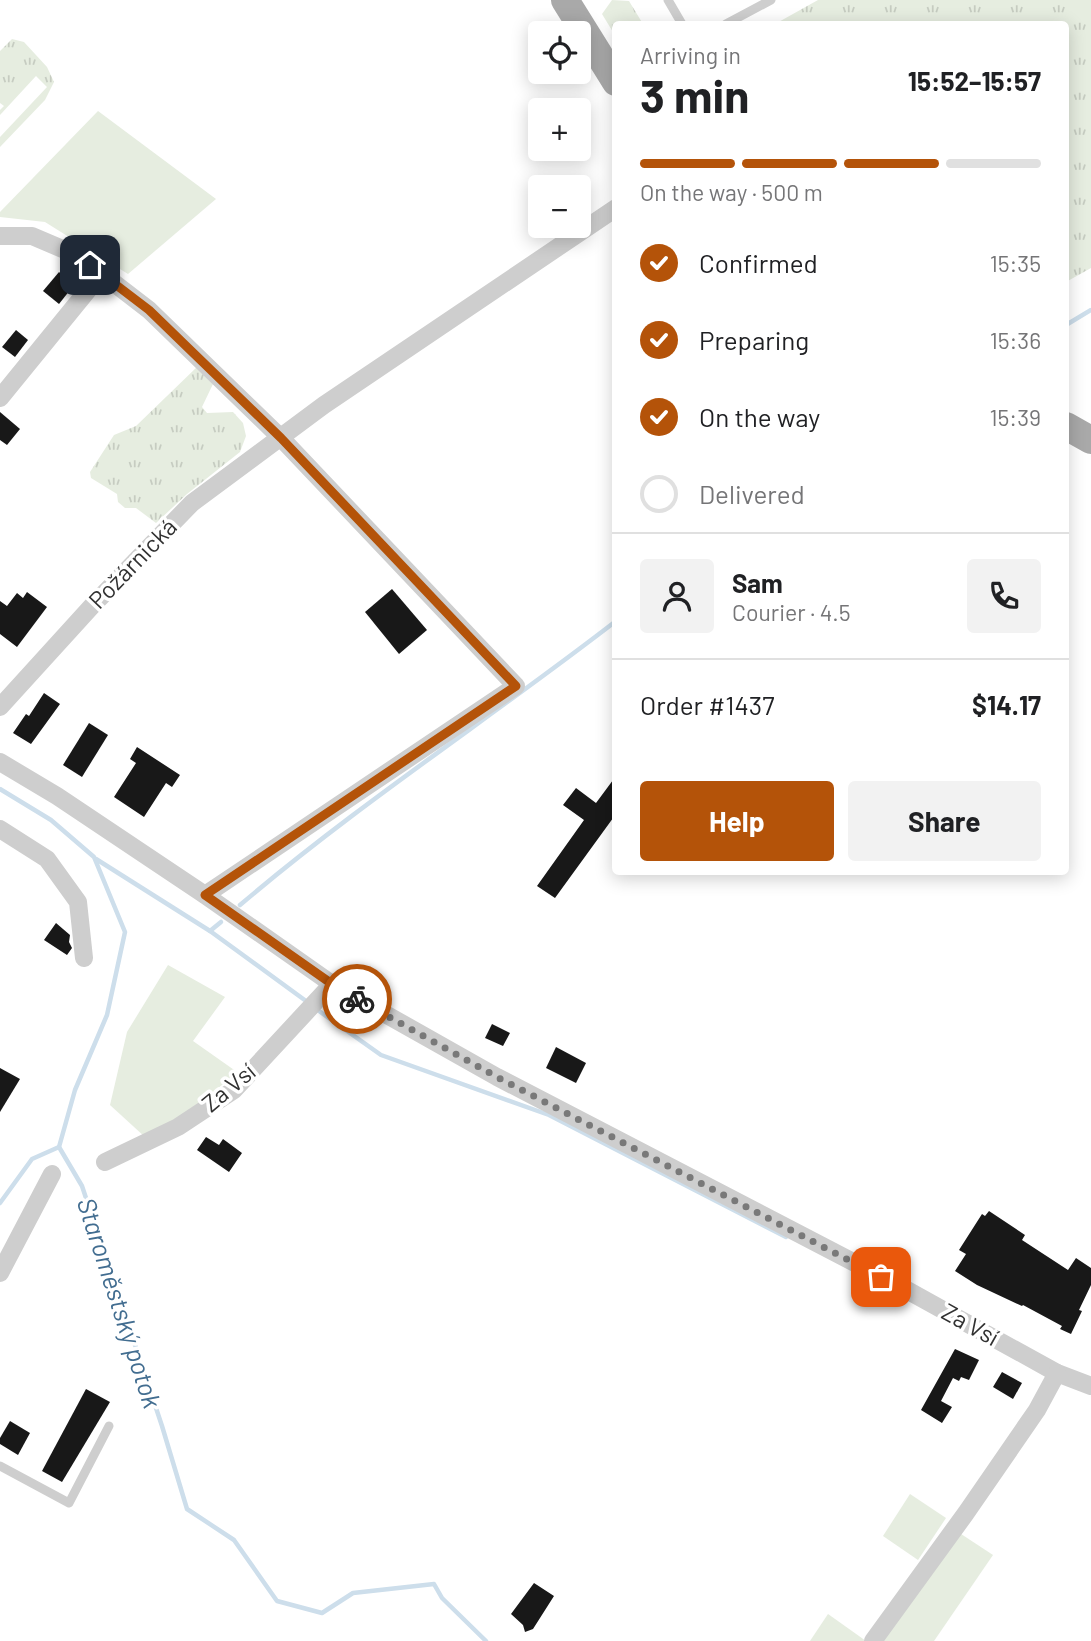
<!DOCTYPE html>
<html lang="en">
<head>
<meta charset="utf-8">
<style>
  body { margin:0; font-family:Barlow,sans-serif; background:#f2f2f2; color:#202124; height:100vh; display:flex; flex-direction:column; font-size:26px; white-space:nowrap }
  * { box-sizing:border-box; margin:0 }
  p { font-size:23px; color:#757577 }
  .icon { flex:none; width:38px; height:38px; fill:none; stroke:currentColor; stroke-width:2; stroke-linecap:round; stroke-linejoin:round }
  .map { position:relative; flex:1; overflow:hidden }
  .panel { position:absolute; left:612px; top:21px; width:457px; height:854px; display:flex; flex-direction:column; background:#fff; border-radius:7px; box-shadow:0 4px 18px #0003 }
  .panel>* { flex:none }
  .fabs { position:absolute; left:528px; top:21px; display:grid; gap:14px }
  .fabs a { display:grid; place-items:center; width:63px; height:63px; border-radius:7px; background:#fff; box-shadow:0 4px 18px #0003; font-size:35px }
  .pin { position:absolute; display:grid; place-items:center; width:60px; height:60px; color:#fff; margin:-30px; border-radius:14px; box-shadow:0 4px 10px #0006 }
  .courier { position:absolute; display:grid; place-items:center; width:70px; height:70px; margin:-35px; border:5px solid #b45309; border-radius:50%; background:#fff; color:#222; box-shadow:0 2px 9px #0007 }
  .summary em { font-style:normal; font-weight:700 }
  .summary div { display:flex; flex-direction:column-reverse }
  .summary { display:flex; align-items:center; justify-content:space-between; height:119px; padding:0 28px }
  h1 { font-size:46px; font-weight:700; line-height:52px }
  .bar { display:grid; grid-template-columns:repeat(4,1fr); gap:10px 7px; align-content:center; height:84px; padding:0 28px }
  .bar i { height:9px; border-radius:5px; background:#e0e0e0 }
  .bar .selected { background:#b45309 }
  .bar p { grid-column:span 4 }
  .line { display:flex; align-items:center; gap:18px; padding:0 28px; border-top:2px solid #e0e0e0 }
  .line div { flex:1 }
  .round { display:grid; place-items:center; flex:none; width:74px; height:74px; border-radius:7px; background:#f2f2f2 }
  ol { padding:0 28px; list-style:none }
  li { display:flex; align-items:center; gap:21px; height:77px }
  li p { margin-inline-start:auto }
  li .icon { padding:7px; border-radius:50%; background:#b45309; color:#fff; stroke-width:4 }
  li:last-child { color:#757577 }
  li i { width:38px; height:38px; border:4px solid #e0e0e0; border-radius:50% }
  .cta { display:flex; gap:14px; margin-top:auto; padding:14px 28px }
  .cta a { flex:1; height:80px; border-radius:7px; background:#b45309; color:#fff; font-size:28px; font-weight:700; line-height:80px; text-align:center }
  .cta a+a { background:#f2f2f2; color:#202124 }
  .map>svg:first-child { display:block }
  .grass { fill:url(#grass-tufts) }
  .garden { fill:#e6ede0 }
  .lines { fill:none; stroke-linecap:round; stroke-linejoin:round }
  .stream { stroke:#cddeeb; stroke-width:4.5 }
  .building { fill:#181818 }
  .service { stroke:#cecece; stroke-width:9 }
  .minor { stroke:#cecece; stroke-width:18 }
  .primary { stroke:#a9a9a9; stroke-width:28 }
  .done { stroke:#797979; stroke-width:7; stroke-dasharray:0 12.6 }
  .route { stroke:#b45309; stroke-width:9 }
  .labels { text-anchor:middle; stroke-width:7; stroke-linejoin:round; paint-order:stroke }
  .street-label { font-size:24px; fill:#313131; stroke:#fff }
  .water-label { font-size:26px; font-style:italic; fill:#426d90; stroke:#fff }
</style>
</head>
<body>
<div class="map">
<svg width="1091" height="1641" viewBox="0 0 1091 1641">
  <defs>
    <pattern id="grass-tufts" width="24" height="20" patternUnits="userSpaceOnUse" patternTransform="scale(1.75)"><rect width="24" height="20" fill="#e6ede0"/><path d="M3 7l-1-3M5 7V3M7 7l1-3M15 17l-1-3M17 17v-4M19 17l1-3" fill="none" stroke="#c6ccc1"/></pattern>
  </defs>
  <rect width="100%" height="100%" fill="#fff"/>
  <!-- grass -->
  <g class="grass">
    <path d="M612 0 629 1 643 24H616V37L602 14Z"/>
    <path d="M818 0H1091V268L1066 282V24H775Z"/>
    <path d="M12 39 24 42 47 67 54 82 45 100 0 147V137L47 87 36 76 0 115V110L4 106 0 103V51Z"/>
    <path d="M198 366 213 384 202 407 207 413 233 412 243 423 246 436 240 452 187 494 156 523 136 508H125L118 502 117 494 91 478 90 472 114 435 136 426Z"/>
  </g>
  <!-- garden -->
  <g class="garden">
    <path d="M98 111 216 199 128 274 45 222 0 217V212Z"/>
    <path d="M168 965 225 997 193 1041 237 1072 180 1121 145 1137 110 1105 127 1032Z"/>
    <path d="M910 1494 946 1518 918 1560 883 1536Z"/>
    <path d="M958 1532 993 1555 934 1641H880Z"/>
    <path d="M828 1614 866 1641H810Z"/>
  </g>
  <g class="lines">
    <!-- stream -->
    <g class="stream">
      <path d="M1066 325 1091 310"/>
      <path d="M0 789 51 820 94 857 125 932 107 1015 75 1090 59 1147 82 1186 162 1426 187 1509 234 1540 277 1601 322 1613 353 1593 434 1584 442 1598 486 1641"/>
      <path d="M96 859 210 931 221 922"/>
      <path d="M240 905C360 803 492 717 616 621"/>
      <path d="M210 931 306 1001"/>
      <path d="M319 1011 381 1055 549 1115 786 1237"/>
      <path d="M0 1203 32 1159 59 1147"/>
    </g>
  </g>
  <!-- building -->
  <g class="building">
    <path d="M59 272 74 285 59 304 43 291Z"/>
    <path d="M16 330 28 340 15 357 2 347Z"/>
    <path d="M0 412 20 429 7 445 0 440Z"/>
    <path d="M392 589 427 630 399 654 365 612Z"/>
    <path d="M27 592 47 607 17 647 0 634V601L7 606 17 593 23 598Z"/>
    <path d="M44 693 60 704 31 744 13 733 26 714 29 716Z"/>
    <path d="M89 723 108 735 82 777 63 765Z"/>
    <path d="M137 747 180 775 172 787 166 783 144 817 114 797 136 763 130 759Z"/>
    <path d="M616 776V814L555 898 537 886 584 820 563 805 576 788 596 803Z"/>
    <path d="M56 923 70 935 69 942 72 948 67 955 44 940Z"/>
    <path d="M492 1024 510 1033 503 1046 485 1038Z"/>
    <path d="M556 1047 586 1063 576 1083 546 1068Z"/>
    <path d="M0 1068 20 1079 0 1112Z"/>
    <path d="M206 1137 219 1145 223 1139 242 1153 229 1172 197 1150Z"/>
    <path d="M989 1211 1025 1235 1022 1240 1068 1270 1076 1258 1091 1268V1285L1079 1310 1082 1311 1071 1334 1060 1329 1062 1326 1023 1305 1022 1306 977 1285 955 1271 966 1254 959 1250 982 1214 985 1216Z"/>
    <path d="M955 1349 979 1360 969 1380 961 1377 959 1381 953 1378 941 1401 952 1407 942 1423 921 1410Z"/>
    <path d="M1002 1372 1022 1383 1013 1399 993 1387Z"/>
    <path d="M86 1389 110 1402 62 1482 42 1471Z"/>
    <path d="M10 1421 30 1433 18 1455 0 1444V1438Z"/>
    <path d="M534 1583 554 1596 533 1629 525 1632 523 1625 511 1614Z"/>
  </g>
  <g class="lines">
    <!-- service -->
    <g class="service">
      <path d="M668 0 682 24"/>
      <path d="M726 24 771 0"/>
      <path d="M0 1466 69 1503 109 1426"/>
    </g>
    <!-- minor -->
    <g class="minor">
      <path d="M0 236H32L79 256 149 310 281 438 516 686 205 895"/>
      <path d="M0 398 101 274"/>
      <path d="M0 707 91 607 192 503 324 405 616 208"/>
      <path d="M0 762 57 796 205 895 332 984 497 1077 905 1289 1057 1373 1091 1386"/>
      <path d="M0 829 47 859 78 902 84 958"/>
      <path d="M105 1162 178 1127 234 1090 332 984"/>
      <path d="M0 1273 52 1174"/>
      <path d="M873 1641 966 1513 1037 1410 1057 1373"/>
    </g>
    <!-- primary -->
    <g class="primary">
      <path d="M565 0 616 82"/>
      <path d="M1066 426 1091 440"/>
    </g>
  </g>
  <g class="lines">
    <!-- done -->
    <path class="done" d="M357 999 497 1077 881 1277"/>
    <!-- route -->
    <path class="route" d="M90 265 149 310 281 438 516 686 205 895 332 984 357 999"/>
  </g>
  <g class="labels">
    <!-- street labels -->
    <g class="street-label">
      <text transform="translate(133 564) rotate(-46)" y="8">Požárnická</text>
      <text transform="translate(229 1088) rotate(-40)" y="8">Za Vsí</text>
      <text transform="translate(970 1325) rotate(29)" y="8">Za Vsí</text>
    </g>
    <!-- water labels -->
    <g class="water-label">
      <text transform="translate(119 1303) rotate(72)" y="9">Staroměstský potok</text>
    </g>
  </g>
</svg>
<div class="fabs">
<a><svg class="icon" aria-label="locate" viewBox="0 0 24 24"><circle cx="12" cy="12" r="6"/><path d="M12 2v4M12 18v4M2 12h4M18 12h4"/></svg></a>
<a>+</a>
<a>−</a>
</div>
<div class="pin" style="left:881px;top:1277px;background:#ea580c"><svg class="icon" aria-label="bag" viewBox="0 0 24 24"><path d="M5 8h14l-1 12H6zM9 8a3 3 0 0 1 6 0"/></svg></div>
<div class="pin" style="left:90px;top:265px;background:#1f2937"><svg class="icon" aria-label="home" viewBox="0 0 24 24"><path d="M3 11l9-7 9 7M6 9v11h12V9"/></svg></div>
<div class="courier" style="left:357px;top:999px"><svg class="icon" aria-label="bike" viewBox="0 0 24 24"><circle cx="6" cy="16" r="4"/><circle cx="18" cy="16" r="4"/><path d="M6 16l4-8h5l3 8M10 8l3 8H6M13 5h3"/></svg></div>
<section class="panel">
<div class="summary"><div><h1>3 min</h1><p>Arriving in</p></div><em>15:52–15:57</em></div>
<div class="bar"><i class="selected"></i><i class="selected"></i><i class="selected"></i><i></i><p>On the way · 500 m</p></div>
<ol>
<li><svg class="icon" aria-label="check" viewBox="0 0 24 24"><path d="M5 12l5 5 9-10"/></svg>Confirmed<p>15:35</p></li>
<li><svg class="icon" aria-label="check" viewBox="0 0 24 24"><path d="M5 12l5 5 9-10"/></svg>Preparing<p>15:36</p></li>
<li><svg class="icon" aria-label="check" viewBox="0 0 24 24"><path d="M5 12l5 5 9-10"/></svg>On the way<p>15:39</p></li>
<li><i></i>Delivered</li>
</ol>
<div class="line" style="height:126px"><a class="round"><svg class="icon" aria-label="person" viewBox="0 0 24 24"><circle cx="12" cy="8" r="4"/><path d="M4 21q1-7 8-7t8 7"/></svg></a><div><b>Sam</b><p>Courier · 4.5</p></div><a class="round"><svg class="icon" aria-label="phone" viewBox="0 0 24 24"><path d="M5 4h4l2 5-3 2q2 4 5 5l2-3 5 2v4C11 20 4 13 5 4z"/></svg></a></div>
<div class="line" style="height:91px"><div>Order #1437</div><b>$14.17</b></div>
<div class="cta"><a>Help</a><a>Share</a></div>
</section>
</div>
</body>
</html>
